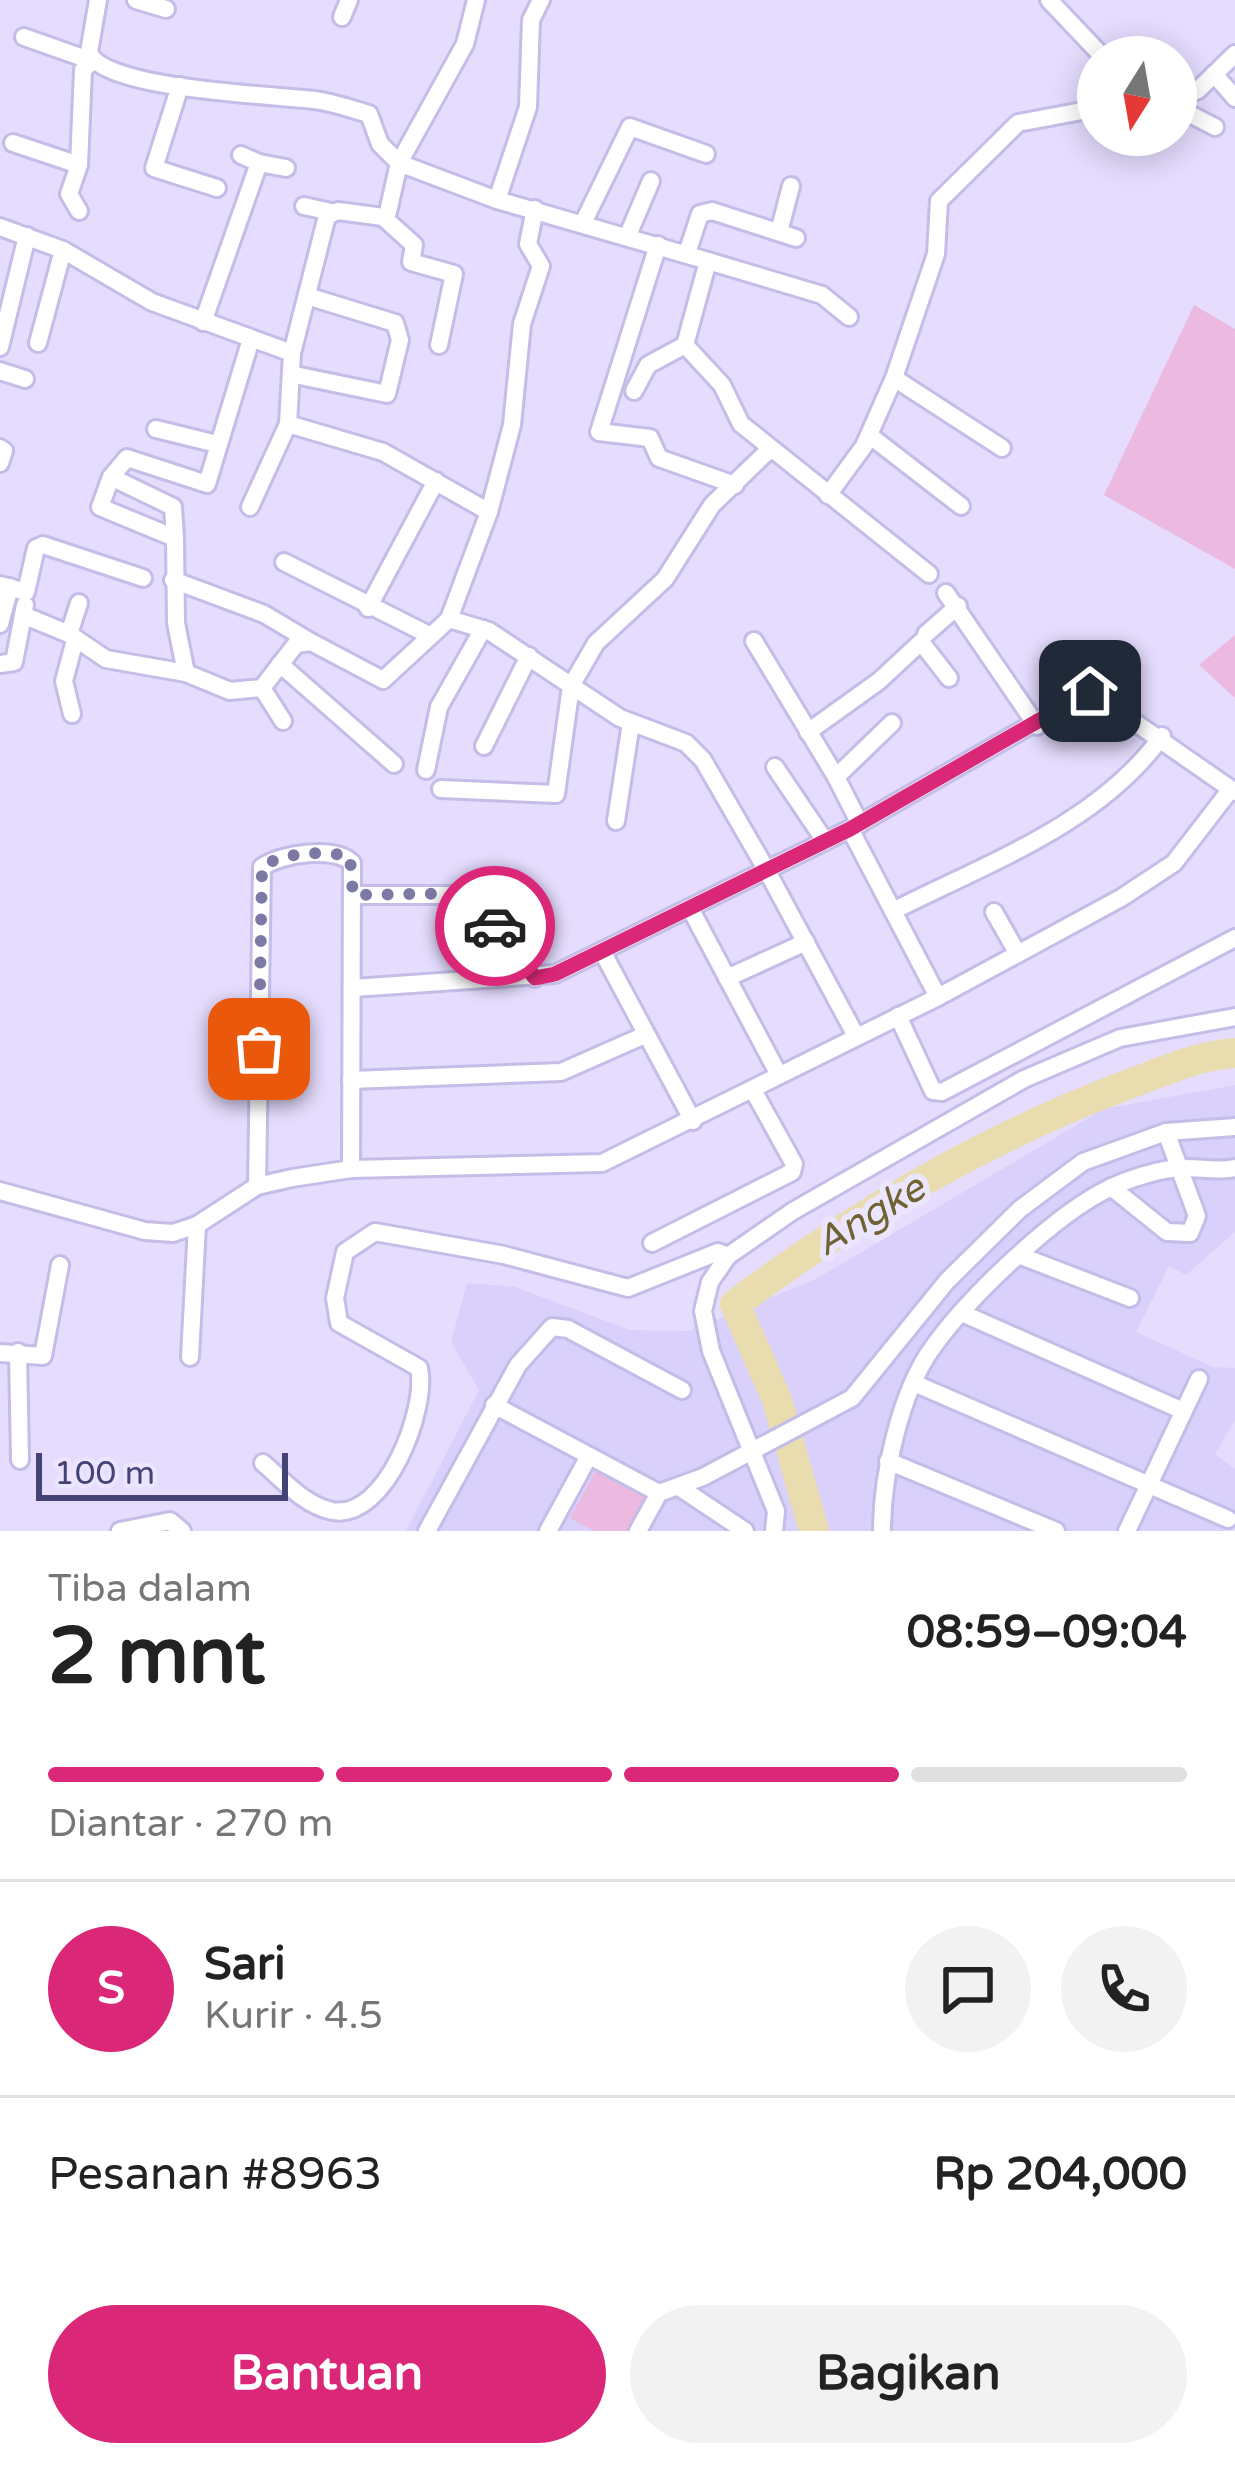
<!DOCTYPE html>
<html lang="id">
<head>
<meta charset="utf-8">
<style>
  body { margin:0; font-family:"Varela Round",sans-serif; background:#f2f2f2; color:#222; height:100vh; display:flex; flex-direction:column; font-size:45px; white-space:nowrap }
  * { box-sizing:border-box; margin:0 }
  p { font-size:39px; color:#767676 }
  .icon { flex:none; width:66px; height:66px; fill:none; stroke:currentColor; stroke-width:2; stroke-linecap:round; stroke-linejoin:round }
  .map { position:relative; height:1531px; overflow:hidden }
  .details { display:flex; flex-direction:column; background:#fff; flex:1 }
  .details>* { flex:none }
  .needle { width:78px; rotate:191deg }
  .fabs { position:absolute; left:1077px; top:36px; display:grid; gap:24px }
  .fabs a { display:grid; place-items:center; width:120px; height:120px; border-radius:50%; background:#fff; box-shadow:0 6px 30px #0003; font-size:60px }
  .scale { position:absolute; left:36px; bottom:30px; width:252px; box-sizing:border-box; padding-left:12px; border:6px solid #444375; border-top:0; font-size:33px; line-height:42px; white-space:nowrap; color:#444375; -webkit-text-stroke:9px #ebe5ff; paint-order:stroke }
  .pin { position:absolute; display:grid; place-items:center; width:102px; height:102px; color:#fff; margin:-51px; border-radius:24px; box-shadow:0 6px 18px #0006 }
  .courier { position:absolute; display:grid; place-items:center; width:120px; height:120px; margin:-60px; border:9px solid #db2777; border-radius:50%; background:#fff; color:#222; box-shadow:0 3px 15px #0007 }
  .headline em { font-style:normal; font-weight:700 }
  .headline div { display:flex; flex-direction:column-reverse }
  .headline { display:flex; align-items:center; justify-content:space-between; height:204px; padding:0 48px }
  h1 { font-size:78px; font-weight:700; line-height:90px }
  .bar { display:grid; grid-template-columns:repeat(4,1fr); gap:18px 12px; align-content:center; height:144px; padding:0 48px }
  .bar i { height:15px; border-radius:9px; background:#e0e0e0 }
  .bar .on { background:#db2777 }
  .bar p { grid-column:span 4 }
  .line { display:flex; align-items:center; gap:30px; padding:0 48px; border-top:3px solid #e0e0e0 }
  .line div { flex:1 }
  .round { display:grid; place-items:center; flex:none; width:126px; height:126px; border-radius:63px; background:#f2f2f2 }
  .primary-button { display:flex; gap:24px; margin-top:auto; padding:24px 48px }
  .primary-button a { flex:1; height:138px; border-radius:72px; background:#db2777; color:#fff; font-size:48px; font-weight:700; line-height:138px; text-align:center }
  .primary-button a+a { background:#f2f2f2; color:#222 }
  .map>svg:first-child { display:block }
  .residential { fill:#d9d0fc }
  .green { fill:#ecbae0 }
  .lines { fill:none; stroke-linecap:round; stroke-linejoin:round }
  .river { stroke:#e9ddb0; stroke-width:30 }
  .minor-casing { stroke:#c3bde8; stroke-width:22 }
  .minor { stroke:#fff; stroke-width:16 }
  .done { stroke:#7c79a5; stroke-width:12; stroke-dasharray:0 21.6 }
  .route { stroke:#db2777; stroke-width:15 }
  .labels { text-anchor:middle; stroke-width:12; stroke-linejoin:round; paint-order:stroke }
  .water-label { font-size:39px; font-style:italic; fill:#6f6332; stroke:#ebe5ff }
</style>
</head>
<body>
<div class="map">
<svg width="1235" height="1531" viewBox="0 0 1235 1531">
  <rect width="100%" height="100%" fill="#e5dcfe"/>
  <!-- residential -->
  <path class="residential" d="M1235 1085V1232L1186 1275 1169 1266 1136 1332 1213 1367 1235 1368V1420L1215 1454 1235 1469V1516L1224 1531H406L479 1390 451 1342 467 1283 515 1287 630 1330 688 1331 816 1279 1104 1109Z"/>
  <!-- green -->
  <g class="green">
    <path d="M1194 305 1235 329V569L1104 495Z"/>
    <path d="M1235 635V698L1199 665Z"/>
    <path d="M596 1470 648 1498 630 1531H594L570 1518Z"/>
  </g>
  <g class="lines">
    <!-- river -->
    <path class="river" d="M814 1531 777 1400 735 1304C859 1213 985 1138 1129 1084 1163 1072 1199 1055 1235 1053"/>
    <defs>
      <g id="minor">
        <path d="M98 0 89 52C102 90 275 95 314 100 332 102 351 109 369 114L380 144 399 163 497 200 708 261 685 345 722 385 741 424 929 574"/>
        <path d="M136 0 166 9"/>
        <path d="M476 0 465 44 399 163 388 212 383 217 338 211 327 216 292 353 288 424 383 452 489 512 449 619 489 631 620 718 686 743 703 760 766 869 855 1034"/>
        <path d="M1049 0 1103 57"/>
        <path d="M342 17 349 0"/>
        <path d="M24 37 92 61 83 70 79 165 69 194 79 211"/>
        <path d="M1214 74 1235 98"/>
        <path d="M180 86 154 168 217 188"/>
        <path d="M1176 99 1198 90 1235 54"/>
        <path d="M1176 107 1215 127"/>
        <path d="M13 143 79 165"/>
        <path d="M259 163 286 168"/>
        <path d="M497 200 528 107 531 20 541 0"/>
        <path d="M304 206 331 212"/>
        <path d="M383 217 414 245 411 262 454 274 439 345"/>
        <path d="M584 221 630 127 706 154"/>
        <path d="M0 227 63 250 152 302 292 353"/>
        <path d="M779 232 791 186"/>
        <path d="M628 235 651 181"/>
        <path d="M658 245 599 432 650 438 659 458 735 485"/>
        <path d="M687 253 700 214 712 211 796 238"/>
        <path d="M708 261 822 295 849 317"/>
        <path d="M203 322 259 163 241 155"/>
        <path d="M38 343 63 250"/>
        <path d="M0 347 27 236"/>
        <path d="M0 371 25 379"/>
        <path d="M295 375 387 394 400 340 395 323 307 296"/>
        <path d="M894 378 1002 448"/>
        <path d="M634 391 648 365 685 345"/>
        <path d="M156 429 217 444"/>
        <path d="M869 435 961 506"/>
        <path d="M0 448 4 451 0 463"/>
        <path d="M111 477 127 458 207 484 251 339"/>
        <path d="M828 495 864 446 894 378 936 254 939 201 1018 123 1098 108"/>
        <path d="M250 507 288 424"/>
        <path d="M489 512 512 425 522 324 541 266 528 244 535 209"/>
        <path d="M175 538 173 507 111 477 100 507 175 538 176 623 186 673"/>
        <path d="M284 562 429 635"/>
        <path d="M173 580 264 614 311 642"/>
        <path d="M0 585 26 592 36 548 43 545 143 578"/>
        <path d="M946 593 1037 726"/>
        <path d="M368 608 436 481"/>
        <path d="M23 615 69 634 106 659 186 673 230 691 262 688 296 644 311 642 383 680 449 619"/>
        <path d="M0 624 10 587"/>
        <path d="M69 634 79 603"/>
        <path d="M926 634 958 606"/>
        <path d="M754 641 836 777"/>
        <path d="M0 664 14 662 25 605"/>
        <path d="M280 664 394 764"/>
        <path d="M262 688 283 721"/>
        <path d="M72 714 64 681 75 640"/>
        <path d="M808 732 879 681 921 642 949 678"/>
        <path d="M484 746 529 656"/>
        <path d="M775 767 825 841"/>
        <path d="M426 770 439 707 483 629"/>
        <path d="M441 789 556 794 571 686 596 643 665 579 712 505 770 449"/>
        <path d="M616 821 631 723"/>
        <path d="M860 824 836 777 892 723"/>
        <path d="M850 829 938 997"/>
        <path d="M353 895H472L535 978"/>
        <path d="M690 908 779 1075"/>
        <path d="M893 911C987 863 1099 824 1162 736"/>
        <path d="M994 912 1018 954"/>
        <path d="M603 953 693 1121"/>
        <path d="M727 978 806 942"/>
        <path d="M354 988 555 974 850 829 1090 691 1235 792"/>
        <path d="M898 1016 933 1091 942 1092 1235 938"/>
        <path d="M351 1080 561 1072 645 1035"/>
        <path d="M257 1186 262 867C282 853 336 846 352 863L351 1169"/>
        <path d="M1111 1187 1167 1232 1190 1233 1197 1216 1166 1132"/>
        <path d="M0 1191 145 1231 173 1233 197 1225 257 1186 292 1178 351 1169 602 1163 938 997 1121 898 1174 863 1231 789"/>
        <path d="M652 1243 792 1172 794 1164 753 1090"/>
        <path d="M1021 1256 1130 1298"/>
        <path d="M964 1314 1181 1410"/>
        <path d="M18 1352 20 1460"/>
        <path d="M0 1353 43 1356 60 1265"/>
        <path d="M190 1357 197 1225"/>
        <path d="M916 1384 1228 1519"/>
        <path d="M494 1405 659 1493"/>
        <path d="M888 1461 1056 1531"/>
        <path d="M263 1463C284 1481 304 1505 332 1511 386 1521 428 1408 419 1368L339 1323 335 1298 345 1252 375 1232 504 1255 628 1288 718 1252 728 1256"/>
        <path d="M679 1487 745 1531"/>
        <path d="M120 1531 170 1521 182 1531"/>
        <path d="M427 1531 518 1365 552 1327 568 1329 682 1390"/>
        <path d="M548 1531 589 1456"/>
        <path d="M638 1531 659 1493 703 1477 852 1398 947 1281 1020 1209 1083 1162 1166 1132 1235 1127"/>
        <path d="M774 1531 776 1511 711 1351 703 1311 710 1282 728 1256 793 1211 1024 1079 1120 1038 1235 1017"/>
        <path d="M882 1531C882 1476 900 1392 933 1347 968 1298 1056 1213 1110 1188 1128 1179 1160 1169 1180 1168 1200 1167 1215 1172 1235 1168"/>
        <path d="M1127 1531 1199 1379"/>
      </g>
    </defs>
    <!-- minor casing -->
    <use href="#minor" class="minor-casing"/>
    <!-- minor -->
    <use href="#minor" class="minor"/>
  </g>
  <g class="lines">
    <!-- done -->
    <path class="done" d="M259 1049 262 867C283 852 326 850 350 857L353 895 468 893 495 926"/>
    <!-- route -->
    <path class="route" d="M495 926 535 978 555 974 850 829 1090 691"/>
  </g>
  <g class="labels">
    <!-- water labels -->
    <g class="water-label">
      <text transform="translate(869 1214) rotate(-31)" y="14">Angke</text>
    </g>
  </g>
</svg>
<div class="fabs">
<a><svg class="needle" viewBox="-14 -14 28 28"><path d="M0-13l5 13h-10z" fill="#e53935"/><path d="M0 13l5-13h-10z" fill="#767676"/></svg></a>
</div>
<div class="scale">100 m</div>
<div class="pin" style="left:259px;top:1049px;background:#ea580c"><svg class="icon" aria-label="bag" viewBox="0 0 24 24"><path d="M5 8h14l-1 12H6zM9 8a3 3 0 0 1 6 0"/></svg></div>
<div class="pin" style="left:1090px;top:691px;background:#1f2937"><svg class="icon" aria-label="home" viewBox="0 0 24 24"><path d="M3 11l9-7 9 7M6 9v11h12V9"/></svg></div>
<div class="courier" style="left:495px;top:926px"><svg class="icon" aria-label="car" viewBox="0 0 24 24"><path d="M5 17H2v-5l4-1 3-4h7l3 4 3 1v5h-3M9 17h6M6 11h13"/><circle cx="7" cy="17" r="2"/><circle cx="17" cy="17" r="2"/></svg></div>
</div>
<section class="details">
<div class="headline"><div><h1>2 mnt</h1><p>Tiba dalam</p></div><em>08:59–09:04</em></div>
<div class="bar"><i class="on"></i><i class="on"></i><i class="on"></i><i></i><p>Diantar · 270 m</p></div>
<div class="line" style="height:216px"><b class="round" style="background:#db2777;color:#fff">S</b><div><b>Sari</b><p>Kurir · 4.5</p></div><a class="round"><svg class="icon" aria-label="chat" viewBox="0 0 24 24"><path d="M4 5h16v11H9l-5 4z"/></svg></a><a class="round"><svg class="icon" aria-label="phone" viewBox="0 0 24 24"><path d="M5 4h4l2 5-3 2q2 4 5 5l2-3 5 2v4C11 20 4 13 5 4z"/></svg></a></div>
<div class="line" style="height:156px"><div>Pesanan #8963</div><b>Rp 204,000</b></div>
<div class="primary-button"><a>Bantuan</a><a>Bagikan</a></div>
</section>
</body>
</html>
